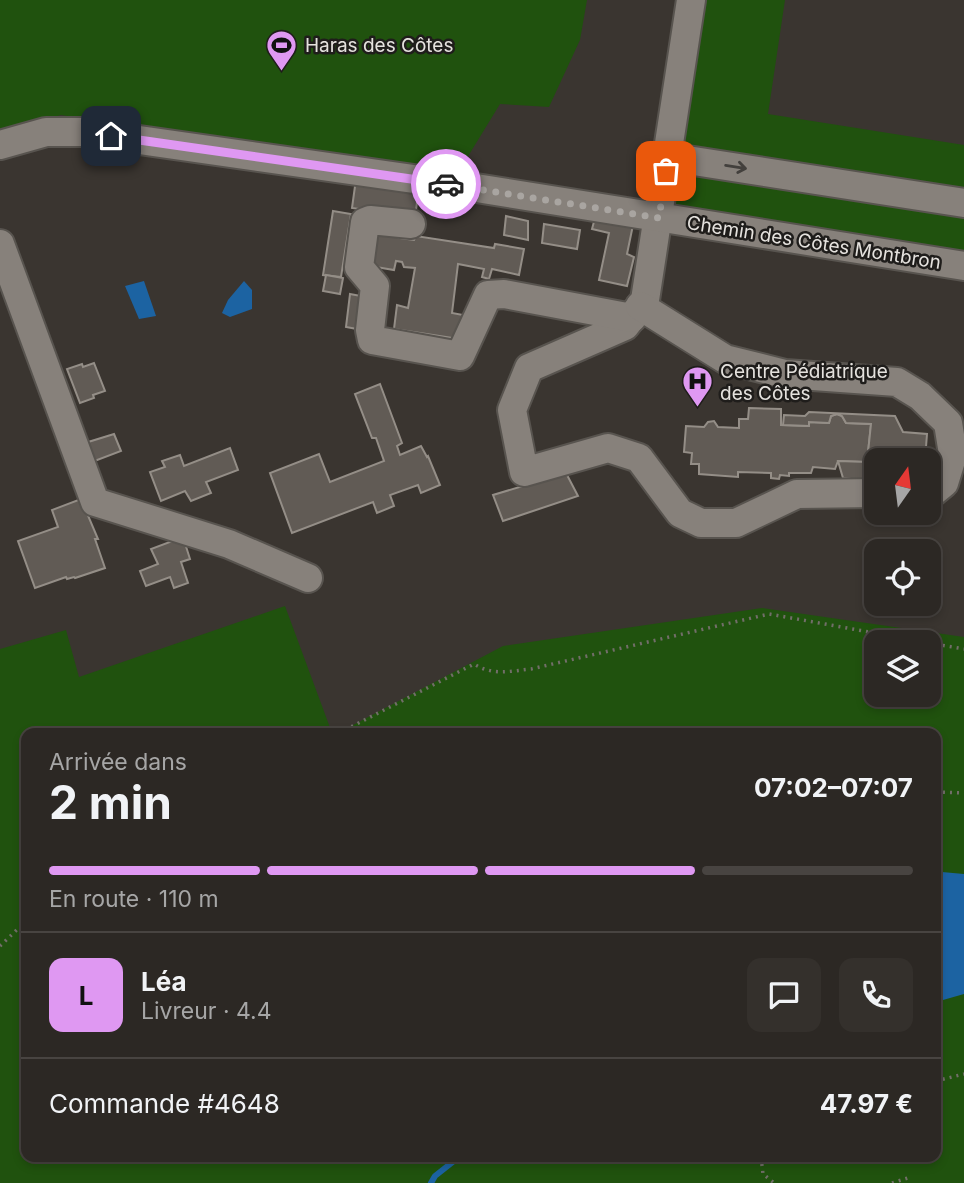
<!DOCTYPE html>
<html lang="fr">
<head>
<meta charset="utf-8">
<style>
  body { margin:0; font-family:Inter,sans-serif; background:#34302c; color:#f1f3f6; height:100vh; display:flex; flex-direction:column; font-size:26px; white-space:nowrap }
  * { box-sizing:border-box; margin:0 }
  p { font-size:23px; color:#a6a6a6 }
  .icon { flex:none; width:38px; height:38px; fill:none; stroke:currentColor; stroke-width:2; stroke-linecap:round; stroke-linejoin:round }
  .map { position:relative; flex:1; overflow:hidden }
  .panel { position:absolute; left:21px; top:728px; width:920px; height:434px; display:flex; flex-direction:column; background:#2c2824; border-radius:14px; box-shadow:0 4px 10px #0003,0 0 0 2px #484441 }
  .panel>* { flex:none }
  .needle { width:46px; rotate:14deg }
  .buttons { position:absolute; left:864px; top:448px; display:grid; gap:14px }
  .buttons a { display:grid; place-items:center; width:77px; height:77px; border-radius:14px; background:#2c2824; box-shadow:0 4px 10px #0003,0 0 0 2px #484441; font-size:35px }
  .pin { position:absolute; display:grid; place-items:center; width:60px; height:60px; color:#fff; margin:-30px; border-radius:14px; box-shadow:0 4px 10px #0006 }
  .courier { position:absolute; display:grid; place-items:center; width:70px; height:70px; margin:-35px; border:5px solid #df98f2; border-radius:50%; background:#fff; color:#222; box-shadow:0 2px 9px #0007 }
  .head em { font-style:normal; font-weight:700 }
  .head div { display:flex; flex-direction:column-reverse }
  .head { display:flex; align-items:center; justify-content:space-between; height:119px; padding:0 28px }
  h1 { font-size:46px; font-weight:700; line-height:52px }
  .bar { display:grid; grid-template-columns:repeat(4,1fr); gap:10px 7px; align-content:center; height:84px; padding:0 28px }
  .bar i { height:9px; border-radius:5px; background:#484441 }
  .bar .on { background:#df98f2 }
  .bar p { grid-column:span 4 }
  .line { display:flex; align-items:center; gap:18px; padding:0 28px; border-top:2px solid #484441 }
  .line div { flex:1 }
  .round { display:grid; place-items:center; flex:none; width:74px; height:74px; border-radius:14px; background:#34302c }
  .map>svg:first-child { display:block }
  .green { fill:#20520e; fill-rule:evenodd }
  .water { fill:#1c63a2 }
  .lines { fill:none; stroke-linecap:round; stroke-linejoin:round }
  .stream { stroke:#1c63a2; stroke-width:6 }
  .building { fill:#615b55; stroke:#948e87; stroke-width:2 }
  .minor-casing { stroke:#58544f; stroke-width:32 }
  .path { stroke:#726e69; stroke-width:3.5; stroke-dasharray:2 5; stroke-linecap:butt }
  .minor { stroke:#87817b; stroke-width:28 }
  .oneway { stroke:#43403d }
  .done { stroke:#a9a5a1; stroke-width:7; stroke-dasharray:0 12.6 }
  .route { stroke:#df98f2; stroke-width:9 }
  .labels { text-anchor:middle; stroke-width:5; stroke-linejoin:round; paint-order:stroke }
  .poi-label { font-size:19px; fill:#e5e2de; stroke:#1f1d1b; text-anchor:start }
  .street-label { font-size:19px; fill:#e5e2de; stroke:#1f1d1b }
</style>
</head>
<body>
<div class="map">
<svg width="964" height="1183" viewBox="0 0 964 1183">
  <rect width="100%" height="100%" fill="#3a3530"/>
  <!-- green -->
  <g class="green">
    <path d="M0 0H587L580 40 549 107 500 104 456 176 61 115 0 133Z"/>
    <path d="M690 0H785L768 114 964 145V255L670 208Z"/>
    <path d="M285 606 332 733H26V1157H936V733H338L503 646 762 608 964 637V1183H0V649L66 630 79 677ZM877 642H929V695H877Z"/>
  </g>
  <!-- water -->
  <g class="water">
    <path d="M144 281 156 316 139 319 125 286Z"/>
    <path d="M244 281 252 290V309L230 317 222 313 228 300Z"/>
    <path d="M942 872 964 874V994L936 1002V878Z"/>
  </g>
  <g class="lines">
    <!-- stream -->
    <path class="stream" d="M431 1183 435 1176 459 1157"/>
  </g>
  <!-- building -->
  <g class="building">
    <path d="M356 179 419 188 415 217 352 208Z"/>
    <path d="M333 211 351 214 341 277 323 275Z"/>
    <path d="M506 216 528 221V240L504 235Z"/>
    <path d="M595 218 633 225 627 254 634 257 627 286 599 280 609 233 592 229Z"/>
    <path d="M544 224 580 230 577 249 542 243Z"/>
    <path d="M376 231 400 234 399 238 414 240 416 236 494 248 495 244 524 249 519 275 492 269 489 279 482 277 484 269 458 264 452 313 463 315 459 339 394 329 397 305 408 308 415 268 404 267 402 262 396 261 394 270 370 266Z"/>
    <path d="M326 275 343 278 340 294 323 291Z"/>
    <path d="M350 294 361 296 357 329 346 327Z"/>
    <path d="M94 363 105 391 93 395 94 398 80 403 67 369 82 364 83 367Z"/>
    <path d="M380 384 402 443 397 446 400 455 421 446 427 457 428 456 440 485 421 493 418 485 390 495 394 506 377 513 373 502 292 533 270 473 319 454 330 482 384 461 376 438H372L355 394Z"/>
    <path d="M749 408 781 409V425L809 426V422L829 423 831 416 837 414 842 416 846 423 871 424 867 462 838 461 835 469 813 467 811 473H789V476L780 475 779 479 771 478V473L738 472V477L699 474V464H691L692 453 684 452 686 426 704 427 708 422 714 421 718 427 739 428V419H748Z"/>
    <path d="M809 412 895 416 903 432 927 434 925 460H877V482L843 478 838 461 867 462 871 424 846 423 842 416 837 414 831 416 829 423 809 422V426L783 425 784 415 805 416Z"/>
    <path d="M114 434 121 451 92 462 85 443Z"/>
    <path d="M230 448 238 470 206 482 211 493 191 501 185 491 161 501 150 472 165 467 162 461 180 455 184 466Z"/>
    <path d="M566 473 578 496 503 521 493 495Z"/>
    <path d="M81 499 98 539H95L105 568 75 578 74 577 67 579 66 577 35 588 18 541 58 527 52 510Z"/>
    <path d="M183 537 190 559 181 562 188 583 174 588 170 577 146 586 140 571 158 564 151 549Z"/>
  </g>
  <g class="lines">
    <defs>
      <g id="minor">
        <path d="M691 0 645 300 625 326 529 368 512 410 524 472 608 448 639 458 680 513 701 523H736L797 494 877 493"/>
        <path d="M0 145 46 132H83L470 187 964 266"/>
        <path d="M668 157 964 203"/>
        <path d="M411 224 370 220 365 222 359 267 375 286 370 330 372 340 460 356 488 295 504 294 632 318"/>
        <path d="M0 244 95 502 229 544 308 578"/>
        <path d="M640 306 725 359 785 374 897 382 920 396 948 423 953 454 944 483 933 492H929"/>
      </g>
    </defs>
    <!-- minor casing -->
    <use href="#minor" class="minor-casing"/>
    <!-- path -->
    <g class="path">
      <path d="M929 643 964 649"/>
      <path d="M339 733 474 664C493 676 510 671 531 669L769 614 925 642"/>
      <path d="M936 792 964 793"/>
      <path d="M0 946 26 921"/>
      <path d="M936 1081 964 1074"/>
      <path d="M761 1157 763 1174 774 1183"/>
      <path d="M892 1183 911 1177"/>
    </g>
    <!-- minor -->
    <use href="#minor" class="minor"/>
  </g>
  <!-- one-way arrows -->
  <defs><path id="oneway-shaft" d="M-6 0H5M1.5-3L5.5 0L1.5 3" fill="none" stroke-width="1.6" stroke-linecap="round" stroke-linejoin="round" transform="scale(1.75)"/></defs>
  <use class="oneway" href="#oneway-shaft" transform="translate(736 167) rotate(9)"/>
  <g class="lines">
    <!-- done -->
    <path class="done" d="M446 184 659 218 666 171"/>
    <!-- route -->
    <path class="route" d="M111 136 446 184"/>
  </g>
  <!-- icons -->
  <defs>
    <symbol id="stadium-pin" viewBox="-11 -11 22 30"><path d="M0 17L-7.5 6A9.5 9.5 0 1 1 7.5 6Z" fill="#df98f2" stroke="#1f1d1b"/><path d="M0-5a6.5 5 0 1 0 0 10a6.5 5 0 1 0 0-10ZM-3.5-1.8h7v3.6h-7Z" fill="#111"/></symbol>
    <symbol id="hospital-pin" viewBox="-11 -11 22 30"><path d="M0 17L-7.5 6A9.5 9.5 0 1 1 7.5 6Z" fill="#df98f2" stroke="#1f1d1b"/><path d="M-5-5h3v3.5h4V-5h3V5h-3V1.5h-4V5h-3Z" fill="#111"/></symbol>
  </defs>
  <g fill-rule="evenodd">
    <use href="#stadium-pin" x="264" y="28" width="35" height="47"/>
    <use href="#hospital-pin" x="680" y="364" width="35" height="47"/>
  </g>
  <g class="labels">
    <!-- poi labels -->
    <g class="poi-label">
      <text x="305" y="52">Haras des Côtes</text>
      <text x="720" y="378">Centre Pédiatrique<tspan x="720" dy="22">des Côtes</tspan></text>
    </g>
    <!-- street labels -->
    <g class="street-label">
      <text transform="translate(814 242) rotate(9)" y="7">Chemin des Côtes Montbron</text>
    </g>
  </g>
</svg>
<div class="buttons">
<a><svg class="needle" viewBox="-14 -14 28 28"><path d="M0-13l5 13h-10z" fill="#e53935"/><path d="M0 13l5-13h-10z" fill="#a6a6a6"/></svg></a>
<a><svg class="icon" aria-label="locate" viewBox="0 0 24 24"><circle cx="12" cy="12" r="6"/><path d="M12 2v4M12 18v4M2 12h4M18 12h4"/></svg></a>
<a><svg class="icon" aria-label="layers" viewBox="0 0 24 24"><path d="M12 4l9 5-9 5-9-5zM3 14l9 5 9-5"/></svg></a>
</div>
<div class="pin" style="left:666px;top:171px;background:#ea580c"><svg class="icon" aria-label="bag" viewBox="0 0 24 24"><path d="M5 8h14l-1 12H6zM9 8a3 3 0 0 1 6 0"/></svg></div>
<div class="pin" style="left:111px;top:136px;background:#1f2937"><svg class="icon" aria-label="home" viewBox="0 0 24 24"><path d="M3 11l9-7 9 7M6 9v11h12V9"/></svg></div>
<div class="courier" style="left:446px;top:184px"><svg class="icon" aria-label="car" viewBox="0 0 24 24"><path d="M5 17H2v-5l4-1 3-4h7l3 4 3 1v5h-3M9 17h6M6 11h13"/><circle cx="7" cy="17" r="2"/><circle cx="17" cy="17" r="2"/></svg></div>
<section class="panel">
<div class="head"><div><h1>2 min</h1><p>Arrivée dans</p></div><em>07:02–07:07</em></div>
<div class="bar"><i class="on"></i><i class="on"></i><i class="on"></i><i></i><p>En route · 110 m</p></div>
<div class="line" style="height:126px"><b class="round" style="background:#df98f2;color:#111">L</b><div><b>Léa</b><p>Livreur · 4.4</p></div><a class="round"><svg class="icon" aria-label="chat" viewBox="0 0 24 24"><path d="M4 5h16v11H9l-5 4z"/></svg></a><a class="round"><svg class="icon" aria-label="phone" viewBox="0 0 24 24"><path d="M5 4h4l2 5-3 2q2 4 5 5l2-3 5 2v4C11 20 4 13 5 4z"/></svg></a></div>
<div class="line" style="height:91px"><div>Commande #4648</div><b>47.97 €</b></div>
</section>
</div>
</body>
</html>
